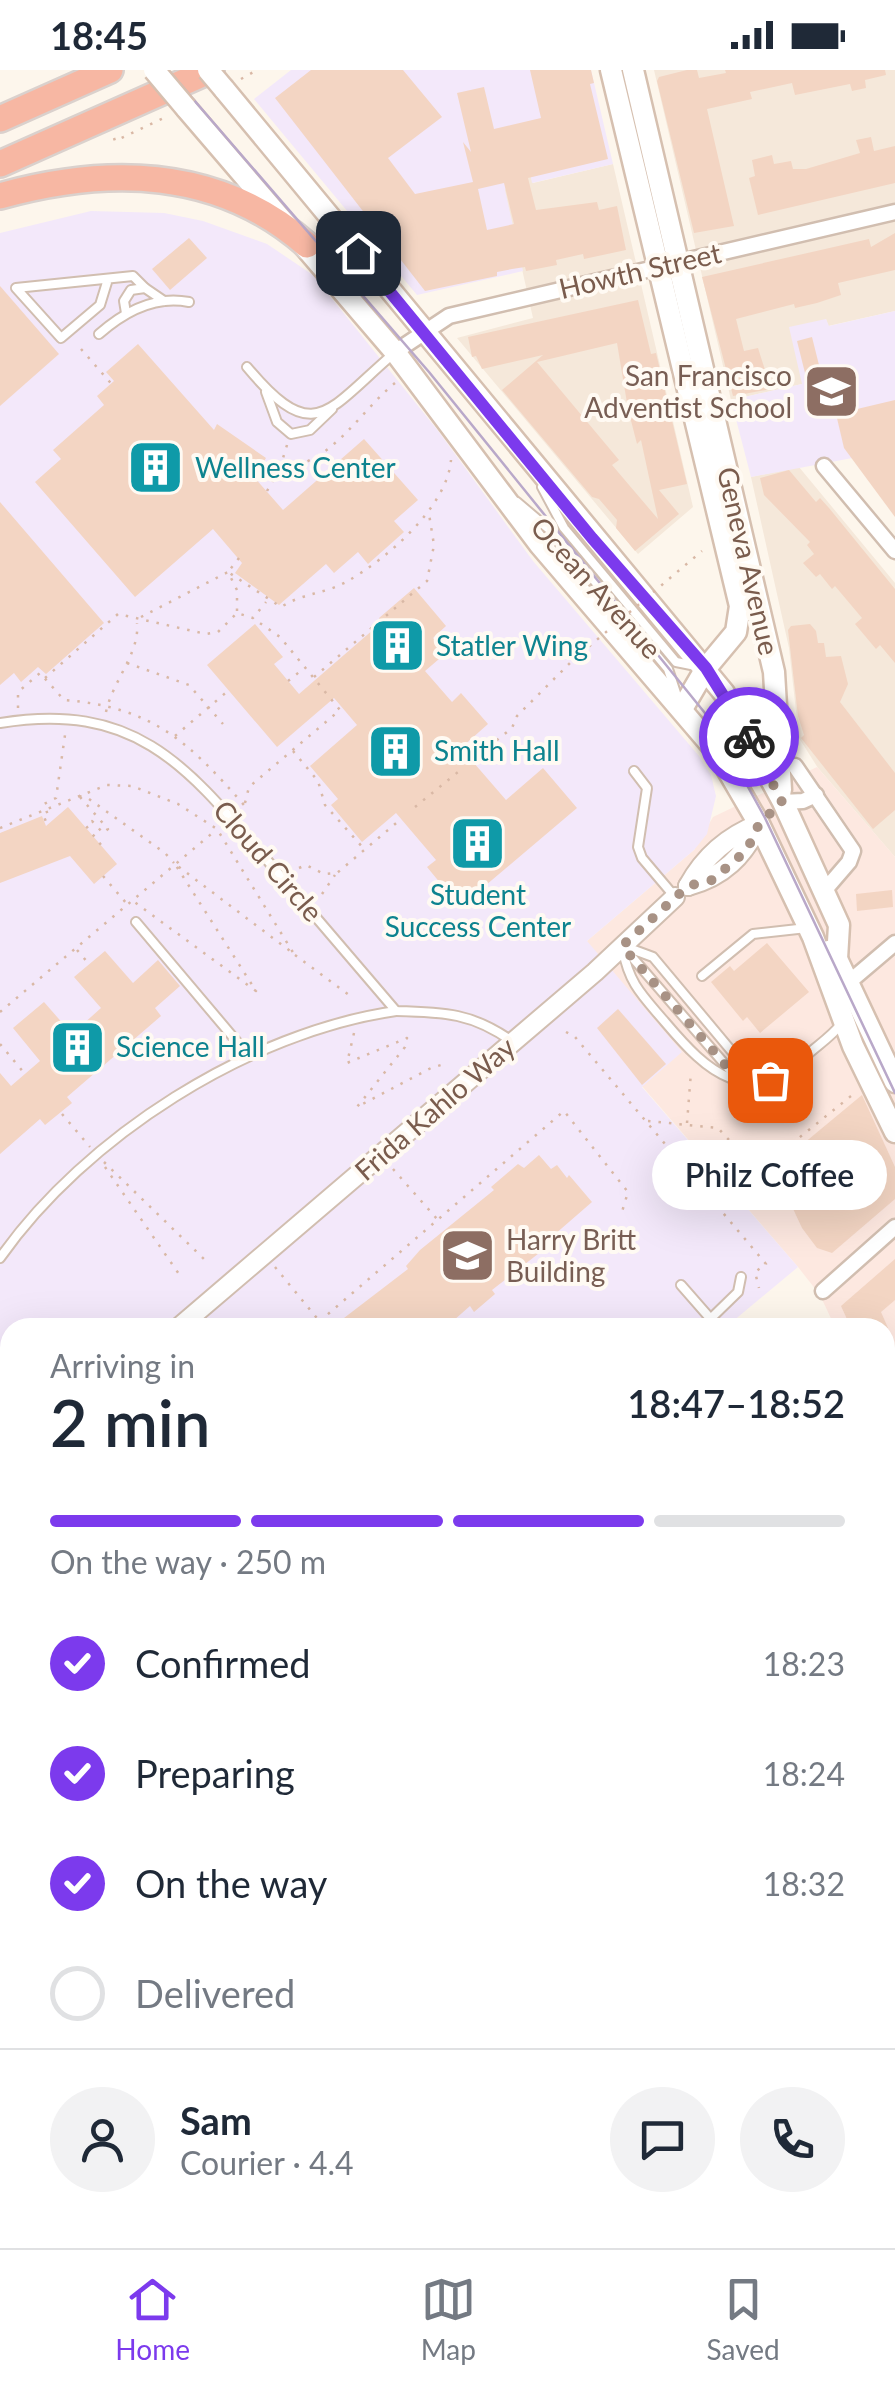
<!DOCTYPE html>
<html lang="en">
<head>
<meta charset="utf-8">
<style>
  body { margin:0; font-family:Lato,sans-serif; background:#f2f2f3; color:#1f2937; height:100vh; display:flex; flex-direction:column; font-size:38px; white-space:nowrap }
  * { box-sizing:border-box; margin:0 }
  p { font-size:32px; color:#747a83 }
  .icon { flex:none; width:55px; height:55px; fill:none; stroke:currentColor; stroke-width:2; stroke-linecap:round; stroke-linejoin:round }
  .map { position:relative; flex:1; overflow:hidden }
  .details { position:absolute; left:0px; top:1248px; width:895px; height:932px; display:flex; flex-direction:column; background:#fff; border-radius:30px 30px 0 0; box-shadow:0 10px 40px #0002 }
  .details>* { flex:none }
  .pin { position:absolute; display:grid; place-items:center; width:85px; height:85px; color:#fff; margin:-42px; border-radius:20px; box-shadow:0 5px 15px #0006 }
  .courier { position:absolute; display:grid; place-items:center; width:100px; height:100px; margin:-50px; border:8px solid #7c3aed; border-radius:50%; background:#fff; color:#222; box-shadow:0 2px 12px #0007 }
  .bubble { position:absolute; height:70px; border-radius:35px; background:#fff; box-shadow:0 10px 40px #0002; font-size:32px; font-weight:600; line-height:70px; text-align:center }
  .overview em { font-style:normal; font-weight:600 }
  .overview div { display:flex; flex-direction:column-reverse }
  .overview { display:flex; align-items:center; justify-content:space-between; height:170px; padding:0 50px }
  h1 { font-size:65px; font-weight:600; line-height:75px }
  .bar { display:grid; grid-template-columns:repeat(4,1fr); gap:15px 10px; align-content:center; height:120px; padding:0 50px }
  .bar i { height:12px; border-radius:8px; background:#e0e1e3 }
  .bar .current { background:#7c3aed }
  .bar p { grid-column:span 4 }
  .line { display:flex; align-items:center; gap:25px; padding:0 50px; border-top:2px solid #e0e1e3 }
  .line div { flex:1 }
  .round { display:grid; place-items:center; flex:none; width:105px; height:105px; border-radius:52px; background:#f2f2f3 }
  ol { padding:0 50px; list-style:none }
  li { display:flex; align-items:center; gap:30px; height:110px }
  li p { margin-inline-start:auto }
  li .icon { padding:10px; border-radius:50%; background:#7c3aed; color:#fff; stroke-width:4 }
  li:last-child { color:#747a83 }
  li i { width:55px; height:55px; border:5px solid #e0e1e3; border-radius:50% }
  .status { display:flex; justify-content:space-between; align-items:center; height:70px; padding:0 50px; background:#fff; direction:ltr }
  .status svg { height:28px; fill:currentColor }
  .tab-bar { display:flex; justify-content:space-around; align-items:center; height:140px; border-top:2px solid #e0e1e3; background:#fff; font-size:28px; color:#747a83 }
  .tab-bar a { display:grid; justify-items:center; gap:5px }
  .tab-bar .current { color:#7c3aed }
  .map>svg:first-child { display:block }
  .residential { fill:#f5e8da }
  .commercial { fill:#fde8e0 }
  .education { fill:#f3e8fa }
  .green { fill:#d8ecc9 }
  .building { fill:#f3d5c3; fill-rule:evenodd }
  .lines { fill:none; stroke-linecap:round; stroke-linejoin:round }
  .service-casing { stroke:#d1beb0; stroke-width:12 }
  .minor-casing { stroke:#d1beb0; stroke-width:19 }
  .tertiary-casing { stroke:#d1beb0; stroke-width:22 }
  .secondary-casing { stroke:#d6c0b0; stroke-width:25 }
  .motorway-casing { stroke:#dad1cd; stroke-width:30 }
  .path { stroke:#d9b8a5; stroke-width:2.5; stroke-dasharray:2.5 8; stroke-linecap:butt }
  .service { stroke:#fff; stroke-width:8 }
  .minor { stroke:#fff; stroke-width:14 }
  .tertiary { stroke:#fff; stroke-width:18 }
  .secondary { stroke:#fff; stroke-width:20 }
  .motorway { stroke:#f7b7a3; stroke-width:25 }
  .tram { stroke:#b9a8c9; stroke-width:2.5 }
  .secondary-bridge-casing { stroke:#d6c0b0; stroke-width:25; stroke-linecap:butt }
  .path-bridge { stroke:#d9b8a5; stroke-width:2.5; stroke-dasharray:2.5 8; stroke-linecap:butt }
  .secondary-bridge { stroke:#fff; stroke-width:20 }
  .done { stroke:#a89285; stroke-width:10; stroke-dasharray:0 18 }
  .route { stroke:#7c3aed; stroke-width:12 }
  .labels { text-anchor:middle; stroke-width:8; stroke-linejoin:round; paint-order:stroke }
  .street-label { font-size:28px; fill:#7a5c4d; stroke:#fffaf3 }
  .education-label { font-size:28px; fill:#785e54; stroke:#fffaf3; text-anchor:end }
  .culture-label { font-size:28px; fill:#0d838f; stroke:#fffaf3; text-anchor:start }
</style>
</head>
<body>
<div class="status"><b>18:45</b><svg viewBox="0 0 49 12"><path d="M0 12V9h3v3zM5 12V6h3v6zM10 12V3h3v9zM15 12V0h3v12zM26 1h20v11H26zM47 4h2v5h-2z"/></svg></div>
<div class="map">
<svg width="895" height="2178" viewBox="0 0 895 2178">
  <rect width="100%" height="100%" fill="#fdf6ec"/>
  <!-- residential -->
  <g class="residential">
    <path d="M654 0H895V241L828 256 826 249 802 314 731 330Z"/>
    <path d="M613 94 693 437 638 484 457 268 533 248 504 119 528 96 533 113Z"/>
    <path d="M799 397 895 513V787L818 698 799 668 789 578 751 407Z"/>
  </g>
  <!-- commercial -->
  <path class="commercial" d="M817 697 895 787V1388L885 1366V1258L835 1257 820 1225 798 1197 642 1016 587 871 694 780 713 747Z"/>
  <!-- education -->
  <g class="education">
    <path d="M291 0H591L613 94 532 113 528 94 505 120 523 201 417 225 254 29Z"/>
    <path d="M91 141 164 143 203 151 267 174 313 205 439 362 533 491 699 686 711 705 716 726 707 764 694 780 587 871 682 982 642 1017 798 1197 726 1257 10 1258V2170H364L355 2178H0V163Z"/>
    <path d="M895 241V380L751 407 731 330 802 314 789 257 826 249 829 256Z"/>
  </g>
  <!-- green -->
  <path class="green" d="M10 1964V2170H362L353 2178H2L0 1973Z"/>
  <!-- building -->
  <g class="building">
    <path d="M311 0H403L442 47 388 88 415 124 473 112 463 72 471 82 457 23 484 17 494 59 541 48 530 0H591L594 13 590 14 608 89 528 108 536 140 597 132 599 140 617 136 626 180 584 189 583 184 556 190 557 195 526 201 525 197 512 199 497 202V206L425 221 275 28ZM504 113 514 154 487 160 478 119Z"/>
    <path d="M687 0H697L699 8 726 3 725 0H885L886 5 865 10 866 18 852 21 850 14 795 25 792 13 750 22 752 29 707 39 734 156 694 163 657 11 659 7Z"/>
    <path d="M871 67 874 81 895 76V113L758 145 749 108 755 106 752 90 772 85 774 94 791 91 793 99H806L860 83 856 70Z"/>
    <path d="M895 163V200L838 213 841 225 817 233 795 238 794 234 736 249 744 281 758 278 771 319 733 326 702 207 869 169 871 177Z"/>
    <path d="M189 168 207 188 170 220 152 199Z"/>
    <path d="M0 216 59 284 0 336Z"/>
    <path d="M638 230 651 284 656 283 687 414 659 420 679 444 635 481 616 458 617 450 599 429 592 427 502 320 543 285 482 299 476 286 472 287 468 267ZM617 273 628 339 637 374 641 370 658 449 612 395 619 390 537 292Z"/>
    <path d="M812 267 821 303 806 307 797 271Z"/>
    <path d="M138 274 214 360 217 354 266 388 254 407 283 440 364 369 418 430 394 451 404 462 368 494 358 482 334 503 326 494 279 535 235 503 242 493 213 459 135 527 35 412 61 389 53 380 104 335 97 326 114 311 106 302Z"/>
    <path d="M895 330V447L844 378 836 344Z"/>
    <path d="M789 400 816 432 820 428 829 438 895 519V593L880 575 876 579 855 554 862 548 835 516 832 519 820 504 816 507 803 493 814 484 807 475 810 472 764 425 760 408Z"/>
    <path d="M0 432 104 553 46 604 38 597 21 612 14 603 0 615Z"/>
    <path d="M414 518 446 556 433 568 446 583 425 601 452 632 461 623 488 654 461 678 506 730 543 698 577 738 460 837 427 797 436 790 396 743 362 772 331 735 338 729 310 696 357 655 334 628 277 677 207 595 255 554 283 587 274 594 299 624 382 552 379 548Z"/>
    <path d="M810 554 816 561 818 573H824L826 587 841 586 848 614 840 632 895 703V740L873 759 801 668 804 665 798 646 788 560 791 556Z"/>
    <path d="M68 737 117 794 94 814 70 786 0 813V763L42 746 46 756Z"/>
    <path d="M892 820 893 837 857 841 856 824Z"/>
    <path d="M767 873 809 922 760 963 747 947 743 951 711 912 730 896 734 901Z"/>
    <path d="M105 881 133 913 158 890 180 916 155 938 161 946 67 1027 72 1033 45 1055 40 1049 0 1084V1003L11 1016 40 991 13 958 44 932 72 964 101 938 74 907Z"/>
    <path d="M618 939 666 994 642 1015 597 958Z"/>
    <path d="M862 1025 895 1097V1129L832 1183 817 1178 802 1158 774 1098Z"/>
    <path d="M539 1085 551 1099 557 1095 567 1108 569 1105 592 1132 554 1165 557 1169 492 1220 495 1224 474 1242 470 1236 445 1258H352L344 1248 408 1199 406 1196 420 1180 494 1120 491 1117 518 1094 524 1098Z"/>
    <path d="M895 1189V1230L881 1242 888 1258H851L841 1236Z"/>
  </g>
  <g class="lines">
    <defs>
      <g id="service">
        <path d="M108 209 100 235 61 268 16 218 133 206 145 218"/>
        <path d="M126 243 124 231 131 220 145 218 164 231"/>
        <path d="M99 264C124 242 154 225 189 232"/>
        <path d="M247 297C314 377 326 342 392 285"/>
        <path d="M266 322 277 352 291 364 310 360 332 339"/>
        <path d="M542 417 564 458 676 592 696 596"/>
        <path d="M517 432 557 466 668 599 676 623"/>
        <path d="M0 653C136 631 187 696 267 790 310 840 353 891 396 941 444 942 473 943 513 972"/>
        <path d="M634 701 647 718 638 777 642 788 675 827"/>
        <path d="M136 852 249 986"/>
        <path d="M626 877 653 887 739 990 746 1012"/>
        <path d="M625 879 729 999 743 1009"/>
        <path d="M623 880C629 914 643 926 665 952 709 1004 745 1037 807 985 818 975 832 966 841 954"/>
        <path d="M702 906 753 864 807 858"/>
        <path d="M0 1188C85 1067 249 962 396 941"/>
        <path d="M681 1215 709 1247"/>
        <path d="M701 1258 738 1222 741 1207"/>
        <path d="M0 1487 10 1478"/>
        <path d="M0 1594 10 1606"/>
        <path d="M0 1660 10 1672"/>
        <path d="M0 1931 10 1922"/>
      </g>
      <g id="minor">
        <path d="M395 282 449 246 895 142"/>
        <path d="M824 396 895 481"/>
        <path d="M795 696 853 781 849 792 824 821"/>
        <path d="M783 732 803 731 816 725"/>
        <path d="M848 913 895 873"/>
        <path d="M823 1221 895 1157"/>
        <path d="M885 1878 895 1866"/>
        <path d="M885 1963 895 1968"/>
        <path d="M885 2153H895"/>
        <path d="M517 2178 524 2170"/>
        <path d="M783 2178 799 2170"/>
      </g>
      <g id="tertiary">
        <path d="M688 816C723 807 744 786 759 754"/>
        <path d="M688 816C704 787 728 766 759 754"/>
        <path d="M178 1258 595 902 675 827"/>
        <path d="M0 1409 10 1401"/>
      </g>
      <g id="secondary">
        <path d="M611 0 740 536 736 562 706 598 682 639"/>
        <path d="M633 0 774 602 781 720"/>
        <path d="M224 19 724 623 783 732 839 855 837 889"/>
        <path d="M186 38 395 282 540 475 717 682 759 754 813 867 853 976 895 1062"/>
        <path d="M828 881 837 889 895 1012"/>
      </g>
      <g id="motorway">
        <path d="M0 49 110 0"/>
        <path d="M0 94 211 0"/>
        <path d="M0 126C108 96 218 97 307 175"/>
      </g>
    </defs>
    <!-- service casing -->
    <use href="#service" class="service-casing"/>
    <!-- minor casing -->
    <use href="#minor" class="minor-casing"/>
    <!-- tertiary casing -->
    <use href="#tertiary" class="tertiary-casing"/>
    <!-- secondary casing -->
    <use href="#secondary" class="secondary-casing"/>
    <!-- motorway casing -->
    <use href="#motorway" class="motorway-casing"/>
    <!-- path -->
    <g class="path">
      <path d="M241 9 257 0"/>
      <path d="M114 68 115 71 168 46"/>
      <path d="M81 279 115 318"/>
      <path d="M287 375 280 398C332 395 358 343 395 313"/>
      <path d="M267 421 280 398"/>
      <path d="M239 488 228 502 281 537C305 522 322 525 346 512 387 489 447 437 451 390"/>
      <path d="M141 547 228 502 237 520V543"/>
      <path d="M127 593 189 615 223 654"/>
      <path d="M314 607 427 511 434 475 429 444"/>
      <path d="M45 608 118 544 206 564 218 562 237 543 253 548 266 532"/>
      <path d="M288 611 303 599"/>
      <path d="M18 638V622L40 603 64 630C152 637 188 671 244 735"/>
      <path d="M106 642C113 610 140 583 137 553"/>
      <path d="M293 681 318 711 325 735 365 780"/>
      <path d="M472 690 512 658 517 646 573 590"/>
      <path d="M79 726 89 729 165 783 174 793"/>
      <path d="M80 727 108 759 103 763 92 751 86 756 105 780"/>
      <path d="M245 733 249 717 340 640 280 567 254 549"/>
      <path d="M415 737 458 702"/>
      <path d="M44 750 49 748 44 734 56 728 65 665"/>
      <path d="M0 758 107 715 132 716 178 734 217 759 294 884 175 794 256 921 133 831"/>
      <path d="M299 798 306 795 324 804 337 803 401 749"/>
      <path d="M103 806 127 834"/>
      <path d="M322 824 335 805"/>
      <path d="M77 880 89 894"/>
      <path d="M295 885 349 925"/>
      <path d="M0 942 216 760"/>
      <path d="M566 962 575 967 766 1194 755 1202 759 1218"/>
      <path d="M354 963 347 993 407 968 405 977 357 1037 431 998 441 995 445 1000"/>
      <path d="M0 974 25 1004"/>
      <path d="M62 1044 90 1077"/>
      <path d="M648 1051 718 1058 740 1082"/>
      <path d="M687 1053 691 1002"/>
      <circle cx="743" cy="1099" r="16"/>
      <path d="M104 1092 204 1189"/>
      <path d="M105 1097 181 1207"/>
      <path d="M393 1099 437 1149"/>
      <path d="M759 1100 856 1022"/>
      <path d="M275 1197 325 1258"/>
      <path d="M320 1251 564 1041 628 1122 621 1145"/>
    </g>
    <!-- service -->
    <use href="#service" class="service"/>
    <!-- minor -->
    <use href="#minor" class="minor"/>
    <!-- tertiary -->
    <use href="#tertiary" class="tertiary"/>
    <!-- secondary -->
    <use href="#secondary" class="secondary"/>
    <!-- motorway -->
    <use href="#motorway" class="motorway"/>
    <!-- tram -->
    <path class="tram" d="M168 0 429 302 713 653 765 748 895 1023"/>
    <defs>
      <g id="secondary-bridge">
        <path d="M154 0 186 38"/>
        <path d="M208 0 224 19"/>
      </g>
    </defs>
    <!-- secondary-bridge casing -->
    <use href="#secondary-bridge" class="secondary-bridge-casing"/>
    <!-- path-bridge -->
    <g class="path-bridge">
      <path d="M573 590 702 481"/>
      <path d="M175 666 229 620"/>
    </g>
    <!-- secondary-bridge -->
    <use href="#secondary-bridge" class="secondary-bridge"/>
  </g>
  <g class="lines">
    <!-- done -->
    <path class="done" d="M749 667 782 732 759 754 747 780 712 810 688 816 622 876 729 999 746 1012 770 1010"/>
    <!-- route -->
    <path class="route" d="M358 183 592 468 706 598 749 667"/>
  </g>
  <!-- icons -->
  <defs>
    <symbol id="school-square" viewBox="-11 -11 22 22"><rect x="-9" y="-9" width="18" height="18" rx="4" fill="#8d6e63" stroke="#fffaf3"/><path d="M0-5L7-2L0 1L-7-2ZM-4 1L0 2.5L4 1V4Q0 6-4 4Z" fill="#fff"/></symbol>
    <symbol id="building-square" viewBox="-11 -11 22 22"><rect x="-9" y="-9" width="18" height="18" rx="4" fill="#0f9aa8" stroke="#fffaf3"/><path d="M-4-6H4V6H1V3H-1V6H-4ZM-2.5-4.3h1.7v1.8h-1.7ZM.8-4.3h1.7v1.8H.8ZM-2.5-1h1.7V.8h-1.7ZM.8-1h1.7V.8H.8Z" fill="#fff"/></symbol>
    <symbol id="university-square" viewBox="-11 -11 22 22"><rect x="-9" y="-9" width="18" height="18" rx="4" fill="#8d6e63" stroke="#fffaf3"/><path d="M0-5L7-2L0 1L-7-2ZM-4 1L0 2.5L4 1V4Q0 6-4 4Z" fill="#fff"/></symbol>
  </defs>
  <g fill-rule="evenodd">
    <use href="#school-square" x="800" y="290" width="63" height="63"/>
    <use href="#building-square" x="124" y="366" width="63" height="63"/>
    <use href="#building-square" x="366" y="544" width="63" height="63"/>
    <use href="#building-square" x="364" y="650" width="63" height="63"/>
    <use href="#building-square" x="446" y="742" width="63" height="63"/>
    <use href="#building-square" x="46" y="946" width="63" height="63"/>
    <use href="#university-square" x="436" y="1154" width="63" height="63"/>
  </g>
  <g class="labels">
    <!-- street labels -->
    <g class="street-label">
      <text transform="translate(640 201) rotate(-13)" y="10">Howth Street</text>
      <text transform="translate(748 491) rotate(77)" y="10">Geneva Avenue</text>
      <text transform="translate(596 518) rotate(48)" y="10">Ocean Avenue</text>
      <text transform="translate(268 791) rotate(49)" y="10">Cloud Circle</text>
      <text transform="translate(435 1039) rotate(-41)" y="10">Frida Kahlo Way</text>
    </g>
    <!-- education labels -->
    <g class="education-label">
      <text x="792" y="316">San Francisco<tspan x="792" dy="32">Adventist School</tspan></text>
      <text x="506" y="1180" text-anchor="start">Harry Britt<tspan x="506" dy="32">Building</tspan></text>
    </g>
    <!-- culture labels -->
    <g class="culture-label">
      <text x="195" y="408">Wellness Center</text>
      <text x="436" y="586">Statler Wing</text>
      <text x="434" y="691">Smith Hall</text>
      <text x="478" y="835" text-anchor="middle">Student<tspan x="478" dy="32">Success Center</tspan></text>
      <text x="116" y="987">Science Hall</text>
    </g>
  </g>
</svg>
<div class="pin" style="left:770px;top:1010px;background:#ea580c"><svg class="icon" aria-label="bag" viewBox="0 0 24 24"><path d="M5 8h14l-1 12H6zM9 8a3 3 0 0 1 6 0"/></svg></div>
<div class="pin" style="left:358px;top:183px;background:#1f2937"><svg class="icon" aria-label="home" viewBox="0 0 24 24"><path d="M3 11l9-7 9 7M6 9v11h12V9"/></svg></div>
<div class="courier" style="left:749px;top:667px"><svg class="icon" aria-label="bike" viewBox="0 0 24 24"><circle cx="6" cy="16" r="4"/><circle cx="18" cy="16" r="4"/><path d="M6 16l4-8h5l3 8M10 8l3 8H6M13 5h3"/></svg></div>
<div class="bubble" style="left:652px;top:1070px;width:235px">Philz Coffee</div>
<section class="details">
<div class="overview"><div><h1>2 min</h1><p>Arriving in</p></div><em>18:47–18:52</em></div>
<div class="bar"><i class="current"></i><i class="current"></i><i class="current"></i><i></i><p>On the way · 250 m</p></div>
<ol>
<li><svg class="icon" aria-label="check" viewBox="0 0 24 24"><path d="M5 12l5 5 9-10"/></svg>Confirmed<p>18:23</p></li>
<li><svg class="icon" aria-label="check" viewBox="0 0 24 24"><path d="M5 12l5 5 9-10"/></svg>Preparing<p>18:24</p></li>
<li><svg class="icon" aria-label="check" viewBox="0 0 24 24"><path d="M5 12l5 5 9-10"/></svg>On the way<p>18:32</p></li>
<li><i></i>Delivered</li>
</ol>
<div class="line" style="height:180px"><a class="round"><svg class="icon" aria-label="person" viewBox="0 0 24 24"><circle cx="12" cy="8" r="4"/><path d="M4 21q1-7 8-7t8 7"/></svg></a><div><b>Sam</b><p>Courier · 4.4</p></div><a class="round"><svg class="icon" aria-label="chat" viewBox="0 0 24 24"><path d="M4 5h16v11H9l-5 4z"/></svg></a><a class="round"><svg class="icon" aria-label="phone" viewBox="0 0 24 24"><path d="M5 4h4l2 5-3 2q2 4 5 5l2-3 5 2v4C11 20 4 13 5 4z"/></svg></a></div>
</section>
</div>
<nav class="tab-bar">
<a class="current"><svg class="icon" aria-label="home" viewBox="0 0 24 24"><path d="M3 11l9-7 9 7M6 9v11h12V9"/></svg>Home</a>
<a><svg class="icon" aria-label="map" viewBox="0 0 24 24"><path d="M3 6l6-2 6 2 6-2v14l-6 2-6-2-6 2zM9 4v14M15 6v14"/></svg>Map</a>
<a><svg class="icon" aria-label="saved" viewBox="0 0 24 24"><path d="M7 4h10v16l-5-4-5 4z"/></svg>Saved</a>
</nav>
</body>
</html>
